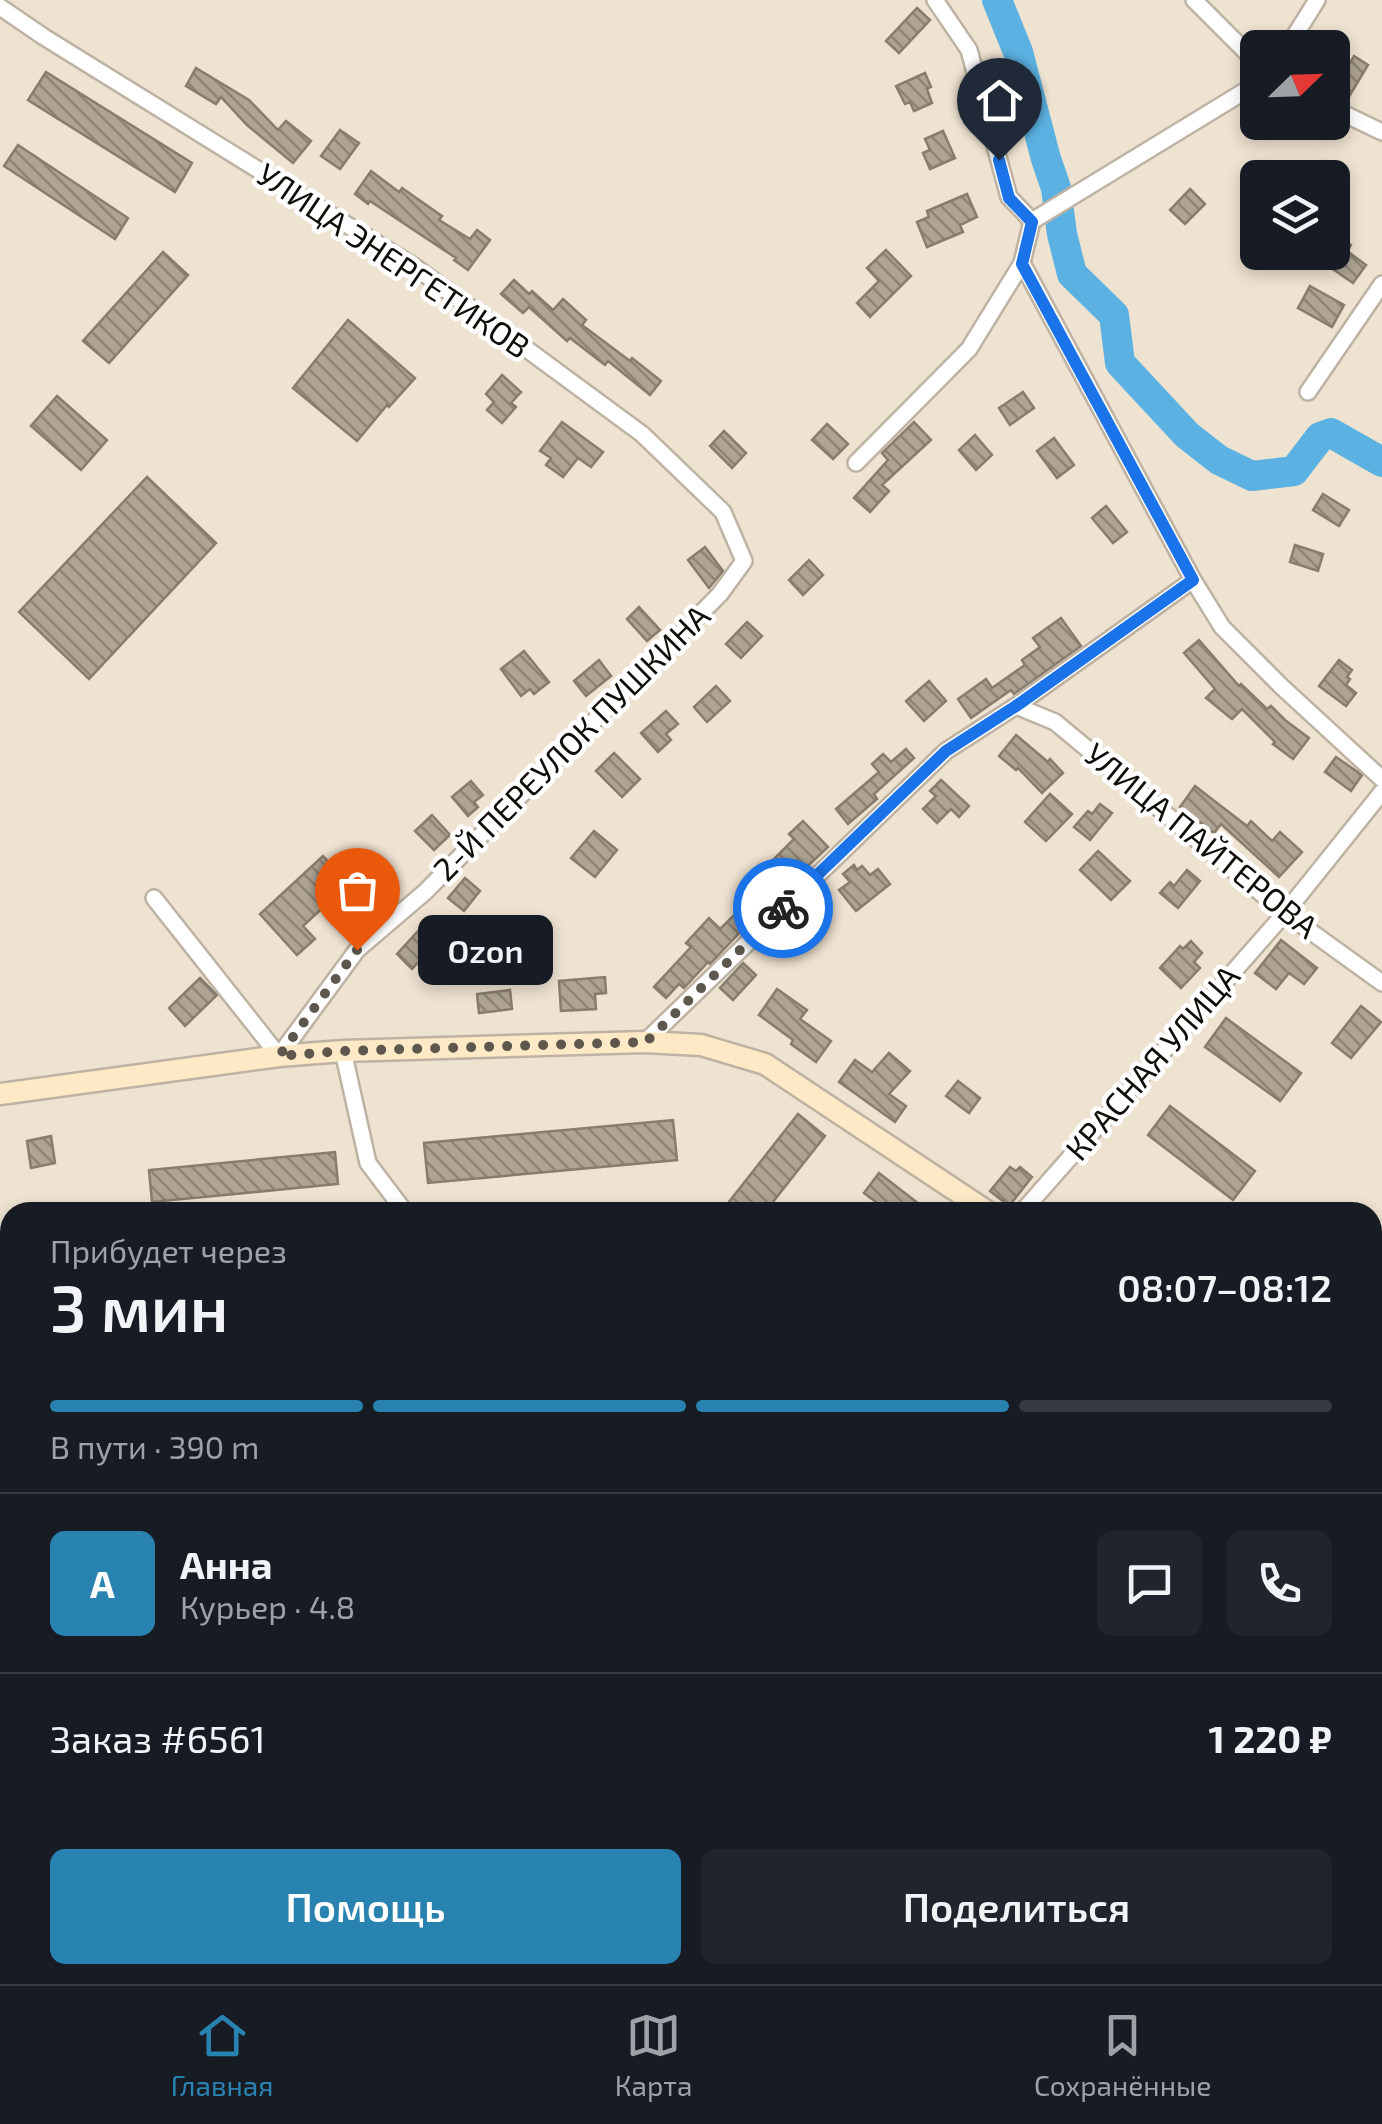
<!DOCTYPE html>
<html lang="ru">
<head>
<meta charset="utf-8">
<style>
  body { margin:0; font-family:"Exo 2",sans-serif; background:#20242c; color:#f1f3f6; height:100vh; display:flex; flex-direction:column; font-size:38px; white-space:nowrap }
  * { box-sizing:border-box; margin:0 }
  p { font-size:32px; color:#9ea1a6 }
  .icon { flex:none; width:55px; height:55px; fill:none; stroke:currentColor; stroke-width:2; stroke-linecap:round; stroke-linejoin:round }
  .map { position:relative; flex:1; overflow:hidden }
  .drawer { position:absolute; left:0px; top:1202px; width:1382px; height:782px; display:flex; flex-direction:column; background:#171b24; border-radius:30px 30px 0 0; box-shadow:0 5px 15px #0003 }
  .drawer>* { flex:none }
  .needle { width:65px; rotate:67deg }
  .controls { position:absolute; left:1240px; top:30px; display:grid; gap:20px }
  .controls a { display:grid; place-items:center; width:110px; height:110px; border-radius:15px; background:#171b24; box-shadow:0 5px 15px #0003; font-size:50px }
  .pin { position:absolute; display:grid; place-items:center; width:85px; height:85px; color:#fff; margin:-102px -42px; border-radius:50% 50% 50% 0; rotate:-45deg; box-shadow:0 0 10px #0007 }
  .pin .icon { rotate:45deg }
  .courier { position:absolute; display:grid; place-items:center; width:100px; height:100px; margin:-50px; border:8px solid #1a73e8; border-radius:50%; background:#fff; color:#222; box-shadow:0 2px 12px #0007 }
  .bubble { position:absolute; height:70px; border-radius:15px; background:#171b24; box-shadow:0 5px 15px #0003; font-size:32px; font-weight:600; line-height:70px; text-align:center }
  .overview em { font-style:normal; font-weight:600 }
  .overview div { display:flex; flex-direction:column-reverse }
  .overview { display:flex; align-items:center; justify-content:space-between; height:170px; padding:0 50px }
  h1 { font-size:65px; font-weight:600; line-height:75px }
  .bar { display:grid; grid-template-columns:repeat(4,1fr); gap:15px 10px; align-content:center; height:120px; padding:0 50px }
  .bar i { height:12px; border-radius:8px; background:#363941 }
  .bar .current { background:#2983b1 }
  .bar p { grid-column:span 4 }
  .line { display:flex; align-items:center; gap:25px; padding:0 50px; border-top:2px solid #363941 }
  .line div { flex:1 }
  .round { display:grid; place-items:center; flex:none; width:105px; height:105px; border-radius:15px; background:#20242c }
  .cta { display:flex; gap:20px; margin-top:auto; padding:20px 50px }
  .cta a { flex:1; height:115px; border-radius:15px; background:#2983b1; color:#fff; font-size:40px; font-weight:600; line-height:115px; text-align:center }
  .cta a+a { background:#20242c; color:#f1f3f6 }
  .menu { display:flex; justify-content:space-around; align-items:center; height:140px; border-top:2px solid #363941; background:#171b24; font-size:28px; color:#9ea1a6 }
  .menu a { display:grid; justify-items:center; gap:5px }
  .menu .current { color:#2983b1 }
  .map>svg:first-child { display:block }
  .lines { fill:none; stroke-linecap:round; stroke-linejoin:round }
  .river { stroke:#5bb1e1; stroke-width:30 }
  .building { fill:url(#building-back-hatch); stroke:#877c6d; stroke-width:2.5 }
  .minor-casing { stroke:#beb3a3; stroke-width:20 }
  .secondary-casing { stroke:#beb3a3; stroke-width:25 }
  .minor { stroke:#fff; stroke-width:15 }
  .secondary { stroke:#fde9c5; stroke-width:20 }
  .done { stroke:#5e574e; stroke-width:10; stroke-dasharray:0 18 }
  .route { stroke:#1a73e8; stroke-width:12 }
  .labels { text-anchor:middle; stroke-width:9; stroke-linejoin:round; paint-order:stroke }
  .street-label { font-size:32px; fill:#100c07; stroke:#fff }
</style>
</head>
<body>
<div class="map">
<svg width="1382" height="1984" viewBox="0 0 1382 1984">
  <defs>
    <pattern id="building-back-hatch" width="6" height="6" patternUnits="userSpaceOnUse" patternTransform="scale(2.5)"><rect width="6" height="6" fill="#afa494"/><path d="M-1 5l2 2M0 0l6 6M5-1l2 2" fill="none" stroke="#8d8477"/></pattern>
  </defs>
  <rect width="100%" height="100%" fill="#eee2d1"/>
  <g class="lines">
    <!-- river -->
    <path class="river" d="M997 0 1018 52 1046 159 1056 188 1062 234 1072 274 1114 315 1120 363 1187 435 1219 460 1252 476 1294 471 1320 437 1331 433 1382 462"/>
  </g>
  <!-- building -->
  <g class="building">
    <path d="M917 8 930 20 899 53 886 41Z"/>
    <path d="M1354 56 1368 65 1347 100 1332 91V73L1338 65 1346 70Z"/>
    <path d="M196 68 249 100 278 130 286 121 311 141 293 163 247 125 221 97 216 104 186 86Z"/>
    <path d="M46 72 192 163 175 192 28 100Z"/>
    <path d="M925 73 931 87 927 89 932 103 914 111 910 102 905 104 896 86Z"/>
    <path d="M340 130 359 143 340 169 321 156Z"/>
    <path d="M943 131 955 158 930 169 923 153 930 150 925 139Z"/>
    <path d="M18 145 128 218 115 239 4 166Z"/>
    <path d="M371 171 399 192 402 188 442 216 439 220 470 239 477 230 490 240 468 270 454 260 456 258 370 201 368 204 355 194Z"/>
    <path d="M1190 189 1205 204 1185 224 1170 210Z"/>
    <path d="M967 194 977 217 960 225 963 232 927 247 917 222 929 217 927 211Z"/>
    <path d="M1338 236 1351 245 1347 251 1366 265 1353 283 1324 263 1332 252V244Z"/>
    <path d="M886 250 911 276 870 317 857 303 879 281 867 268Z"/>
    <path d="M163 252 188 275 109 363 83 341Z"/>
    <path d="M514 280 529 294 532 291 553 310 563 299 586 320 582 325 630 361 632 358 661 381 650 395 608 361 605 365 570 338 567 341 529 307 523 313 501 294Z"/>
    <path d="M1310 286 1344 305 1332 327 1298 308Z"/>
    <path d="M348 320 415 378 389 407 387 405 357 441 293 388Z"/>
    <path d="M502 375 521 392 511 403 516 407 502 423 487 410 494 402 486 394Z"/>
    <path d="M1023 392 1034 408 1010 425 999 408Z"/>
    <path d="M57 396 107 440 81 470 31 426Z"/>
    <path d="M562 422 603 452 591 467 578 458 563 477 546 465 551 458 540 451Z"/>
    <path d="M914 422 931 440 882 485 889 491 870 512 854 498 888 460 882 453Z"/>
    <path d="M827 424 848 444 833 459 812 440Z"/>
    <path d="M724 431 746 453 732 468 710 446Z"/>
    <path d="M975 435 992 455 976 470 959 450Z"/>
    <path d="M1054 438 1074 465 1057 478 1037 451Z"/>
    <path d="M147 477 216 543 89 679 19 612Z"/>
    <path d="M1323 494 1349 510 1339 526 1313 510Z"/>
    <path d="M1106 506 1127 532 1113 543 1092 518Z"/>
    <path d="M1295 545 1323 554 1318 571 1290 562Z"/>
    <path d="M705 547 723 571 709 588 688 560Z"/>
    <path d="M809 560 823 575 803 595 789 580Z"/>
    <path d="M639 607 660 630 647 641 627 619Z"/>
    <path d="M1061 618 1081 646 1014 694 1011 690 971 718 958 699 986 679 992 688 1025 665 1022 660 1040 647 1033 638Z"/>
    <path d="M747 622 762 636 741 658 726 644Z"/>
    <path d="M1199 640 1239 686 1241 684 1267 709 1271 706 1285 720 1309 738 1293 759 1273 744 1275 742 1242 709 1232 719 1206 698 1215 689 1184 653Z"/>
    <path d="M524 651 549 682 534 694 530 689 521 696 501 669Z"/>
    <path d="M599 660 611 676 586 696 574 681Z"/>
    <path d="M1339 660 1352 670 1347 677 1350 679 1346 685 1356 693 1346 706 1319 686Z"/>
    <path d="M929 681 946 701 924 721 906 701Z"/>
    <path d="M716 686 730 701 707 722 694 707Z"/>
    <path d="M666 711 678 724 666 734 671 740 658 752 641 733Z"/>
    <path d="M1016 735 1048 762 1050 759 1063 773 1042 793 1018 768 1016 770 999 756Z"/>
    <path d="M906 749 914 758 874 794 877 799 848 824 836 809 879 772 872 764 883 754 891 762Z"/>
    <path d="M614 753 640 779 622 797 596 771Z"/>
    <path d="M1336 757 1362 775 1351 791 1325 772Z"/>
    <path d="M941 780 969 806 959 817 951 809 937 823 923 809 936 796 930 791Z"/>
    <path d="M471 781 483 795 474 802 478 807 468 816 452 797Z"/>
    <path d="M1195 786 1247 826 1251 821 1272 841 1280 832 1302 852 1279 877 1221 824 1214 833 1180 807Z"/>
    <path d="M1050 794 1072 814 1046 841 1025 822Z"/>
    <path d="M1100 804 1112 813 1090 840 1074 827 1088 811 1092 814Z"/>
    <path d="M432 815 450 835 434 850 415 831Z"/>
    <path d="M803 821 828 847 760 911 710 964 708 962 684 988 679 984 666 998 654 987 691 947 686 943 709 918 720 929 762 888 754 879 794 839 789 834Z"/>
    <path d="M594 831 617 850 595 877 571 858Z"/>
    <path d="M1098 851 1130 881 1111 900 1080 870Z"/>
    <path d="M323 856 360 897 342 913 330 901 303 926 315 939 297 955 260 914Z"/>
    <path d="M854 865 857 870 862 866 870 875 878 869 890 884 856 911 839 890 850 882 843 874Z"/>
    <path d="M1187 870 1200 881 1178 908 1160 893 1170 882 1174 886Z"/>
    <path d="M465 878 480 891 464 911 448 898Z"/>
    <path d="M419 930 434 945 412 969 397 954Z"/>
    <path d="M1281 940 1317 968 1304 984 1289 973 1276 989 1255 973Z"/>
    <path d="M1191 941 1202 953 1194 962 1200 968 1181 988 1160 968 1180 946 1183 949Z"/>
    <path d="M743 963 756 975 733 1000 720 988Z"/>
    <path d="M605 977 606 993 595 994 596 1009 561 1011 559 981Z"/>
    <path d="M200 978 217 995 185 1026 169 1008Z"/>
    <path d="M777 989 807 1010 800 1019 831 1041 816 1062 791 1044 793 1040 759 1015Z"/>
    <path d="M510 990 512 1009 479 1013 477 994Z"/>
    <path d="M1361 1006 1381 1022 1351 1058 1332 1043Z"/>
    <path d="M1226 1018 1301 1073 1280 1101 1205 1047Z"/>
    <path d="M889 1053 910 1071 889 1094 906 1106 895 1122 839 1082 855 1060 872 1072Z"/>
    <path d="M958 1081 980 1098 969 1113 946 1096Z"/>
    <path d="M1170 1106 1255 1171 1233 1200 1148 1135Z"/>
    <path d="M798 1114 825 1136 765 1212H721Z"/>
    <path d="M673 1120 677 1160 428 1183 424 1143Z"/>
    <path d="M51 1136 55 1163 31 1168 27 1141Z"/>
    <path d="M335 1152 338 1184 152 1202 149 1170Z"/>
    <path d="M1010 1167 1016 1171 1020 1167 1032 1177 1009 1206 990 1191Z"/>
    <path d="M879 1173 919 1204 912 1212H889L864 1193Z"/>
  </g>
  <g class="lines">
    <defs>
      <g id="minor">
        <path d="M935 0 969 50 1009 197 1032 221 1022 263 1193 580 1222 627 1282 687 1382 779"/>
        <path d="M1194 0 1258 64"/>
        <path d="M0 7 44 37 415 267 642 434 723 512 744 561 720 594 425 892 357 950 279 1056 154 898"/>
        <path d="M1287 48 1317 0"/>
        <path d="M1332 108 1382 132"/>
        <path d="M1032 221 1258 83"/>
        <path d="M1308 392 1382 284"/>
        <path d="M856 463 969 349 1022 263"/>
        <path d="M1016 706 1055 722 1285 913 1382 983"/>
        <path d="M645 1042 946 751 1016 706 1193 580"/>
        <path d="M343 1051 368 1163 405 1212"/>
        <path d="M1022 1212 1285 913 1382 792"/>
        <path d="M0 1364 10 1374"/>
        <path d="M0 1504 10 1495"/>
        <path d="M1372 1555 1382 1544"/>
        <path d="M0 1687 10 1699"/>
        <path d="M0 1925 10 1915"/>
        <path d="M1372 1956 1382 1963"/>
        <path d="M0 1958 10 1968"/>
        <path d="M17 1975 26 1984"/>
        <path d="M277 1975 285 1984"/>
        <path d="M566 1975 575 1984"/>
        <path d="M632 1984 642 1975"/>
        <path d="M1015 1984 1025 1975"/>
      </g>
      <g id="secondary">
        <path d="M0 1094 279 1056 343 1051 645 1042 701 1045 765 1064 988 1212"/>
        <path d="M1372 1474 1382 1481"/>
      </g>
    </defs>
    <!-- minor casing -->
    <use href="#minor" class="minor-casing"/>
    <!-- secondary casing -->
    <use href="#secondary" class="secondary-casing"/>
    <!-- minor -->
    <use href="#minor" class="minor"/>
    <!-- secondary -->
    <use href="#secondary" class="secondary"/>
  </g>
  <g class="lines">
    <!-- done -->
    <path class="done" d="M357 950 279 1056 343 1051 646 1042 783 908"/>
    <!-- route -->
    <path class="route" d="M783 908 946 751 1016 706 1193 580 1022 264 1032 222 1009 198 999 160"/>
  </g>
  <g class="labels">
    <!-- street labels -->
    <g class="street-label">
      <text transform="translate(393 261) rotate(34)" y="11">УЛИЦА ЭНЕРГЕТИКОВ</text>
      <text transform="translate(572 743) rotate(-45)" y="11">2-Й ПЕРЕУЛОК ПУШКИНА</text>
      <text transform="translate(1201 841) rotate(39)" y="11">УЛИЦА ПАЙТЕРОВА</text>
      <text transform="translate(1153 1063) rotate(-49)" y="11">КРАСНАЯ УЛИЦА</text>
    </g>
  </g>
</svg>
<div class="controls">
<a><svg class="needle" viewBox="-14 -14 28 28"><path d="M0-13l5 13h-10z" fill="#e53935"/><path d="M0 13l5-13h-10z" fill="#9ea1a6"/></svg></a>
<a><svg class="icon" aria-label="layers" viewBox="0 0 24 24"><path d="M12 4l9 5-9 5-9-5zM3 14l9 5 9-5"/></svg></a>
</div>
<div class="pin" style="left:357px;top:950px;background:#ea580c"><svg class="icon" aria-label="bag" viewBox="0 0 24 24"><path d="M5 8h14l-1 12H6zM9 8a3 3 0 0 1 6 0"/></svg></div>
<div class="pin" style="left:999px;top:160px;background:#1f2937"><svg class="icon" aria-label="home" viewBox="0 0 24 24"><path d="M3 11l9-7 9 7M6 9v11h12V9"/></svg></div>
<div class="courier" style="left:783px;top:908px"><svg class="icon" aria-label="bike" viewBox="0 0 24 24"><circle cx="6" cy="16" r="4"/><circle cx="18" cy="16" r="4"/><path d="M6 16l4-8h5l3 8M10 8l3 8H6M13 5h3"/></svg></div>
<div class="bubble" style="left:418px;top:915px;width:135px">Ozon</div>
<section class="drawer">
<div class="overview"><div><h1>3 мин</h1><p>Прибудет через</p></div><em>08:07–08:12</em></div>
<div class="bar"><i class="current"></i><i class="current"></i><i class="current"></i><i></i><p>В пути · 390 m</p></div>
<div class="line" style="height:180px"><b class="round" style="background:#2983b1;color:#fff">А</b><div><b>Анна</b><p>Курьер · 4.8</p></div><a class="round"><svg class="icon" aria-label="chat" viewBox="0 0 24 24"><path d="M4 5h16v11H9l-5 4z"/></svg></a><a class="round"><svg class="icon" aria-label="phone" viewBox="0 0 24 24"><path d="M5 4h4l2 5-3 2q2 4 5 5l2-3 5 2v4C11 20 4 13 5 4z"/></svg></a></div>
<div class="line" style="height:130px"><div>Заказ #6561</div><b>1 220 ₽</b></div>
<div class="cta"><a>Помощь</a><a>Поделиться</a></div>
</section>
</div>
<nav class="menu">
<a class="current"><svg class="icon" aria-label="home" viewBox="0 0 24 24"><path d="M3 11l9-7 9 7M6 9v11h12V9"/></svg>Главная</a>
<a><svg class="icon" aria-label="map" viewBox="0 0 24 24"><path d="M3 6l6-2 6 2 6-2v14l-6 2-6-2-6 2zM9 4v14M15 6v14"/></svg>Карта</a>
<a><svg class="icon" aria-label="saved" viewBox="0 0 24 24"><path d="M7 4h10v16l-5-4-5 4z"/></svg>Сохранённые</a>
</nav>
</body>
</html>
